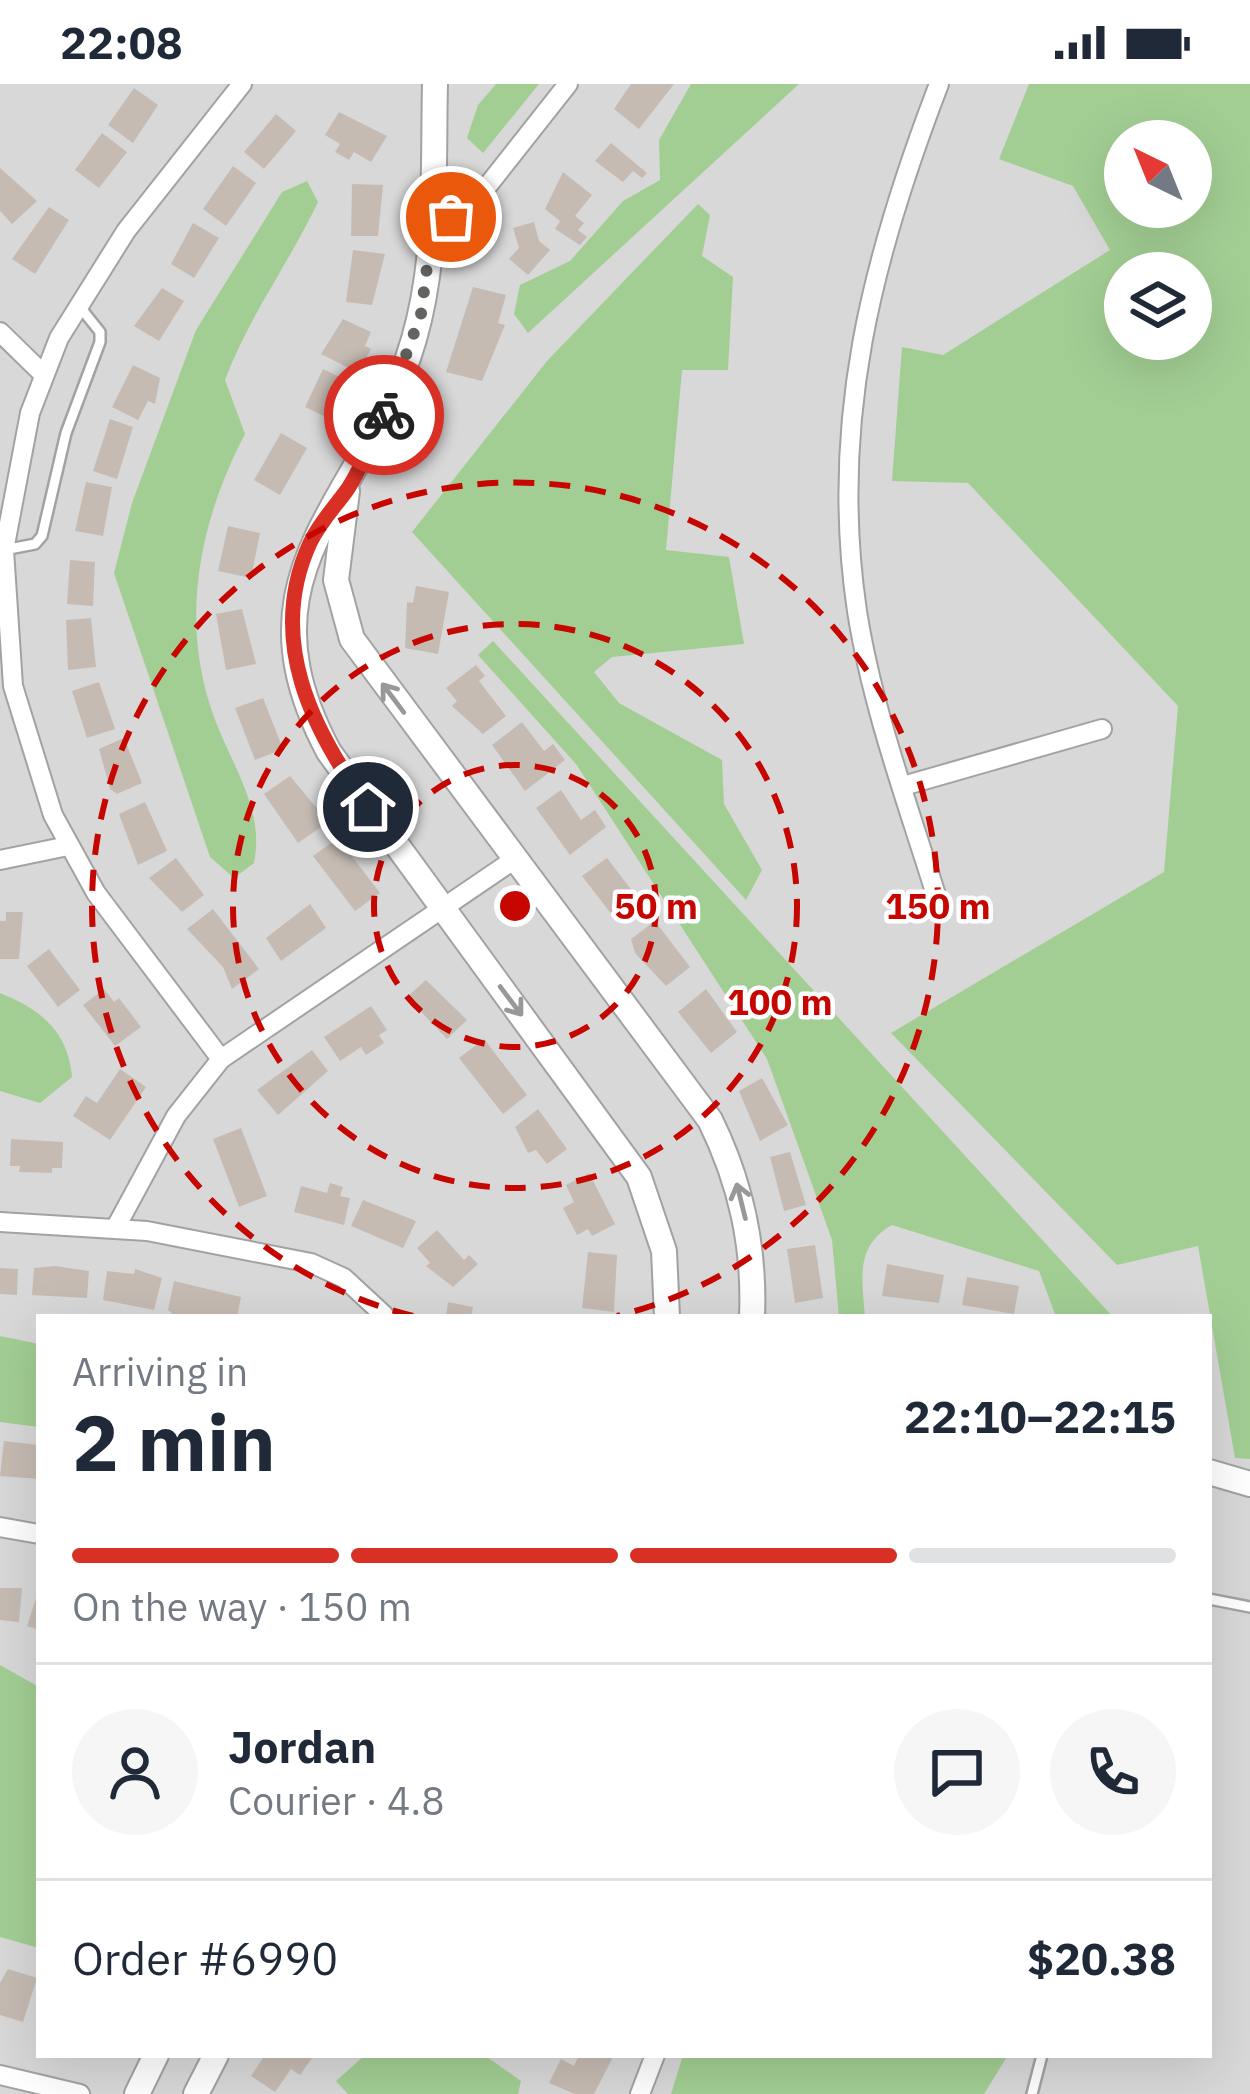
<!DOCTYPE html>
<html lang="en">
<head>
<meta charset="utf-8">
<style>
  body { margin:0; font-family:"IBM Plex Sans",sans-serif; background:#f6f6f7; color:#1f2937; height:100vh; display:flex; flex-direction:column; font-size:45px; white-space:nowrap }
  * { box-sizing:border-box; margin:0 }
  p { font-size:39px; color:#747a83 }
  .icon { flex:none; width:66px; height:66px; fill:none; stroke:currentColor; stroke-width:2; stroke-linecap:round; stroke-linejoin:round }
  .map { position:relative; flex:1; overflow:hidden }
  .sheet { position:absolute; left:36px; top:1230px; width:1176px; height:744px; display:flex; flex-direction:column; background:#fff; border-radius:0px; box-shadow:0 12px 48px #0002 }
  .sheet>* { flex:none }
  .needle { width:78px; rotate:317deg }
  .controls { position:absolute; left:1104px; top:36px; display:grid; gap:24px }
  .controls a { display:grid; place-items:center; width:108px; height:108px; border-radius:50%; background:#fff; box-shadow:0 12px 48px #0002; font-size:60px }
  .pin { position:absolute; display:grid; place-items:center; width:102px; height:102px; color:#fff; margin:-51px; border:6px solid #fff; border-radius:50%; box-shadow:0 3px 12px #0007 }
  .courier { position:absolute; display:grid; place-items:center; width:120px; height:120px; margin:-60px; border:9px solid #d93025; border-radius:50%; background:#fff; color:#222; box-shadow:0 3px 15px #0007 }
  .headline em { font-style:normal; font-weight:700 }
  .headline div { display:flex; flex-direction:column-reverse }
  .headline { display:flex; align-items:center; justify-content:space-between; height:204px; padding:0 36px }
  h1 { font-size:78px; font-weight:700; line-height:90px }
  .bar { display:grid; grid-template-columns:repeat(4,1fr); gap:18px 12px; align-content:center; height:144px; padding:0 36px }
  .bar i { height:15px; border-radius:9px; background:#e0e1e3 }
  .bar .active { background:#d93025 }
  .bar p { grid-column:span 4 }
  .line { display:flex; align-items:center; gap:30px; padding:0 36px; border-top:3px solid #e0e1e3 }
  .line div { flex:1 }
  .round { display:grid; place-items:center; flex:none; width:126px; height:126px; border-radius:63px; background:#f6f6f7 }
  .status { display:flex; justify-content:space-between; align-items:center; height:84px; padding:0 60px; background:#fff; direction:ltr }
  .status svg { height:33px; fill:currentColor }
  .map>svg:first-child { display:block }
  .residential { fill:#d9d8d8; fill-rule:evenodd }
  .forest { fill:#a2ce93; fill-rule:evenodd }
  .building { fill:#c5bbb3 }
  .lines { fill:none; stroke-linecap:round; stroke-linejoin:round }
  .service-casing { stroke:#a2a2a2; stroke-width:14 }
  .minor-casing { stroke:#a2a2a2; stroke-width:22 }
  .tertiary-casing { stroke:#a2a2a2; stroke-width:28 }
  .service { stroke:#fff; stroke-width:9 }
  .minor { stroke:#fff; stroke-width:18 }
  .tertiary { stroke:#fff; stroke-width:24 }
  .oneway { stroke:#989898 }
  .done { stroke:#646360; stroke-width:12; stroke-dasharray:0 21.6 }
  .route { stroke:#d93025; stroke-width:15 }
  .ring { fill:none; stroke:#c60600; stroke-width:6; stroke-dasharray:21 15 }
  .centre { fill:#c60600; stroke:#fff; stroke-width:6 }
  .ring-label { font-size:36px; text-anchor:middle; font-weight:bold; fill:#c60600; stroke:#fff; stroke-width:9; stroke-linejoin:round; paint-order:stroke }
</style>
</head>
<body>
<div class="status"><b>22:08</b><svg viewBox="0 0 49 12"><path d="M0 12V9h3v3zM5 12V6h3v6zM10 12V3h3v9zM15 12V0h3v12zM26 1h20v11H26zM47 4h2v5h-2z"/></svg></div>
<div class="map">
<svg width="1250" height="2010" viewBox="0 0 1250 2010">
  <rect width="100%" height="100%" fill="#ede9e0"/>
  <!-- residential -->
  <path class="residential" d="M0 0H1250V2010H0ZM1125 57H1191V123H1125ZM1125 189H1191V255H1125ZM39 1233H1209V1971H39Z"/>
  <!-- forest -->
  <g class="forest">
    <path d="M496 0H539L483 69 467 54 478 21Z"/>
    <path d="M691 0H799L528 249 514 230 520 201 570 177 623 117 660 96 659 56Z"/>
    <path d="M1029 0H1250V1375L1235 1374 1198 1162 1117 1181 891 949 1164 788 1178 622 968 399 892 397 902 263 943 271 1110 166 1073 102 999 75ZM1125 57H1191V123H1125ZM1125 189H1191V255H1125Z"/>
    <path d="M307 97 318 118C289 179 248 234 225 296L245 350C199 438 179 537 214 633 232 682 265 726 254 779L234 794 210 773 114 489 132 419 196 246 282 108Z"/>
    <path d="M698 120 710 131 702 172 733 193 728 286H682L666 466 729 473 744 560 612 573 594 588 619 619 722 676 724 720 762 786 746 816 412 448 547 277Z"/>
    <path d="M493 557 1113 1233H1056L1039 1187 892 1141C855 1162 862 1195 865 1233H839L832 1156 767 975 576 680 478 571Z"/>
    <path d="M0 909C42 926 68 948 72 993L40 1019 0 1007Z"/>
    <path d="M0 1252 39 1260V1343L0 1338Z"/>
    <path d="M0 1581 39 1603V1864L0 1853Z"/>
    <path d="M365 1971H484L521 1997 518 2010H348L336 1997Z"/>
    <path d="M683 1971H1008L984 2010H671Z"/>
  </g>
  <!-- building -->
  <g class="building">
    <path d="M631 0H674L639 45 614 25Z"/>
    <path d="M134 4 158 21 133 59 108 41Z"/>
    <path d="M339 28 387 52 371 78 354 68 349 76 335 68 340 60 325 51Z"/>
    <path d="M276 30 296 47 264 85 244 68Z"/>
    <path d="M102 49 127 68 99 104 75 86Z"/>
    <path d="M611 59 647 89 642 94 633 87 623 98 595 77Z"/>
    <path d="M233 82 256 99 226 142 203 125Z"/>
    <path d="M0 84 37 117 12 140 0 127Z"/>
    <path d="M563 88 592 111 575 132 584 139 578 146 587 153 580 161 555 145 560 137 545 125Z"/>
    <path d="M352 100 383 101 378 152H351Z"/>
    <path d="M49 123 69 136 35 190 12 175Z"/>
    <path d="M534 138 539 157 550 166 528 191 509 175 519 164 513 144Z"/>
    <path d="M193 139 219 154 194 194 171 180Z"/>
    <path d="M353 166 385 170 372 221 346 218Z"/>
    <path d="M473 203 506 211 498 239 505 241 482 297 446 288Z"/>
    <path d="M162 204 184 217 159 257 134 242Z"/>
    <path d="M343 235 371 248 365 262 371 265 359 289 321 270Z"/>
    <path d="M133 281 160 294 155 320 148 317 138 336 112 323Z"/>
    <path d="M323 285 348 297 330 335 305 323Z"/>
    <path d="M110 335 133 343 117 395 93 387Z"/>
    <path d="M281 349 307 364 280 411 254 396Z"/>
    <path d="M86 398 112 403 103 452 75 447Z"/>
    <path d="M228 442 260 449 251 494 218 487Z"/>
    <path d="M70 476 95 478 93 522 67 520Z"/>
    <path d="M416 502 449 508 438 570 405 564 407 518 413 519Z"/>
    <path d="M242 525 256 580 226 586 216 530Z"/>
    <path d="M91 534 96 583 68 586 66 536Z"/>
    <path d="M476 581 485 592 479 597 506 632 483 650 452 622 457 617 446 604Z"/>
    <path d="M99 598 115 645 87 654 72 607Z"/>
    <path d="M263 614 283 665 255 676 235 624Z"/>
    <path d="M522 638 544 667 553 660 565 676 525 707 492 661Z"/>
    <path d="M124 654 142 699 117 710 110 705 99 665Z"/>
    <path d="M290 692 320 728 316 730 324 741 298 759 264 710Z"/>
    <path d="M561 706 581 736 595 726 606 743 570 771 536 724Z"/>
    <path d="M145 718 167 767 138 781 119 730Z"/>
    <path d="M338 754 380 809 355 827 313 772Z"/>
    <path d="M176 774 204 811 182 828 149 794Z"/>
    <path d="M607 774 640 817 616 836 582 792Z"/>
    <path d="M310 820 326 844 281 877 266 854Z"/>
    <path d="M213 825 259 885 232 905 223 883 187 845Z"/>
    <path d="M6 828H23L19 875H0V837H6Z"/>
    <path d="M655 837 690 883 666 902 635 869 631 855Z"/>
    <path d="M49 865 80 906 58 923 27 882Z"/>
    <path d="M426 896 467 936 447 955 407 913Z"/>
    <path d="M104 905 114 918 119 914 141 943 115 962 83 921Z"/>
    <path d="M706 905 737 948 711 969 678 928Z"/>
    <path d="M371 922 387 946 379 951 384 959 366 971 361 963 340 977 324 953Z"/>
    <path d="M484 955 527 1011 503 1030 459 974Z"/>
    <path d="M312 966 328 987 278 1031 257 1006Z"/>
    <path d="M120 985 146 1003 110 1056 73 1032 86 1012 97 1019Z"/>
    <path d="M762 994 788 1041 760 1057 739 1007Z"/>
    <path d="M538 1025 567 1065 547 1080 536 1066 528 1069 515 1043Z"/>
    <path d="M241 1044 267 1112 239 1123 213 1055Z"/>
    <path d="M11 1055 63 1058 62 1084H52V1089L19 1088 20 1082H10Z"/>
    <path d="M790 1068 806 1121 784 1127 770 1073Z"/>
    <path d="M589 1089 615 1140 592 1152 588 1145 577 1151 563 1124 574 1118 566 1101Z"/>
    <path d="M330 1099 343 1103 340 1112 350 1114 344 1141 294 1128 301 1102 327 1109Z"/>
    <path d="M363 1116 416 1137 403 1164 351 1142Z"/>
    <path d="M437 1146 464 1176 469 1171 478 1180 453 1203 426 1182 430 1179 417 1164Z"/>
    <path d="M815 1161 823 1214 795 1219 787 1165Z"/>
    <path d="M588 1168 617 1171 614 1228 582 1224Z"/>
    <path d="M887 1180 944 1191 939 1219 882 1212Z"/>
    <path d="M55 1182 89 1187 87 1214 32 1211 34 1184Z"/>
    <path d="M0 1184 18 1185 17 1211 0 1210Z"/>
    <path d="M135 1185 162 1194 154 1226 103 1216 107 1187 134 1190Z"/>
    <path d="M967 1193 1019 1202 1014 1230 962 1221Z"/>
    <path d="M174 1197 241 1213 237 1233 175 1232 168 1226Z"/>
    <path d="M448 1218 473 1223 471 1233H446Z"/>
    <path d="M4 1357 39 1361V1395L0 1392Z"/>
    <path d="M0 1504H22L19 1538 0 1536Z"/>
    <path d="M38 1508H39V1546L27 1542Z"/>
    <path d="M8 1885 37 1894 23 1938 0 1931V1899Z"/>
    <path d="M265 1971H307L312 1974 300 1991 291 1985 275 2008 251 1992Z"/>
    <path d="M579 1971H614L594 2010H575L549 1999 561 1975 574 1982Z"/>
  </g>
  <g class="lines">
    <defs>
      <g id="service">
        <path d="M4 466 35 460 42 452 66 349 100 258V248L80 223"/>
        <path d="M1209 1515 1250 1523"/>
        <path d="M1032 2010 1042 1971"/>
      </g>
      <g id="minor">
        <path d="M939 0C872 174 829 339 857 527 873 629 911 729 941 827"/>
        <path d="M433 136 459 129 478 114 568 0"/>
        <path d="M0 248 43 290"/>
        <path d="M903 702 1102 645"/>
        <path d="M0 776 68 762"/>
        <path d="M221 975 96 809 53 731 13 602 4 466 30 329 59 254 126 147 242 0"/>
        <path d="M0 1138 147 1147 311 1179 344 1194 384 1231"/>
        <path d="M116 1143 176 1032 221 975 515 775"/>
        <path d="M0 1443 39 1450"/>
        <path d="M0 1991 80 2010"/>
        <path d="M640 2010 655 1971"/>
      </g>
      <g id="tertiary">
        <path d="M435 0C433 85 438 172 414 255 367 418 230 484 329 668L639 1093 664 1167 667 1233"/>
        <path d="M347 407 336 496 352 555 710 1036C741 1099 755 1162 752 1233"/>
        <path d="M1209 1388 1250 1400"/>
        <path d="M137 2010 156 1971"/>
        <path d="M196 2010 216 1971"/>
      </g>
    </defs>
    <!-- service casing -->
    <use href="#service" class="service-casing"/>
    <!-- minor casing -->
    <use href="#minor" class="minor-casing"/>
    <!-- tertiary casing -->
    <use href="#tertiary" class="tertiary-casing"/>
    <!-- service -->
    <use href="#service" class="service"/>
    <!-- minor -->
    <use href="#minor" class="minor"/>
    <!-- tertiary -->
    <use href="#tertiary" class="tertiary"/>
  </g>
  <!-- one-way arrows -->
  <defs><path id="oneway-shaft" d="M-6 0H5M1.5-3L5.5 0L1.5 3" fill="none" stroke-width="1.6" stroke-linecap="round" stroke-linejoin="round" transform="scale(3)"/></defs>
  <g class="oneway">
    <use href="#oneway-shaft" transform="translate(393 614) rotate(-127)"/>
    <use href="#oneway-shaft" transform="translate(511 917) rotate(53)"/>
    <use href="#oneway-shaft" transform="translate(741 1117) rotate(-104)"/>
  </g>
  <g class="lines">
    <!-- done -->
    <path class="done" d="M384 331 421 230 433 136 451 133"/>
    <!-- route -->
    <path class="route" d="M368 723C312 646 266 555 310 459 320 438 334 424 347 406 362 384 372 356 384 331"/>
  </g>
  <!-- distance rings -->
  <g class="ring">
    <circle cx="515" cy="822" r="141"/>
    <circle cx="515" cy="822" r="282"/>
    <path d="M413 1232A423 423 0 1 1 617 1232"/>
  </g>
  <circle cx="515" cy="822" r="18" class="centre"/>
  <g class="ring-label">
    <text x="656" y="835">50 m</text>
    <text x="938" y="835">150 m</text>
    <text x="780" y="931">100 m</text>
  </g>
</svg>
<div class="controls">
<a><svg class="needle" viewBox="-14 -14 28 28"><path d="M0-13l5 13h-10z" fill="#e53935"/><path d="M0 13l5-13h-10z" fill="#747a83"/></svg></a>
<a><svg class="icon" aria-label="layers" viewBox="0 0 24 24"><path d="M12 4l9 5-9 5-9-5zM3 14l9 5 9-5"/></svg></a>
</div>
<div class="pin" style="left:451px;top:133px;background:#ea580c"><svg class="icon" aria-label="bag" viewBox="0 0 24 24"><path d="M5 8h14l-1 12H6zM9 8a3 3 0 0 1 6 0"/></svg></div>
<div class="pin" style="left:368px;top:723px;background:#1f2937"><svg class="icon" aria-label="home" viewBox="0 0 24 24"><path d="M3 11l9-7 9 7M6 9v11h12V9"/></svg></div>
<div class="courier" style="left:384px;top:331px"><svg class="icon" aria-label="bike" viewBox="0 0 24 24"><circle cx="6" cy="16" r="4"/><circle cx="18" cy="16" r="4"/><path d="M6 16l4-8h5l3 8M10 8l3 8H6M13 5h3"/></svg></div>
<section class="sheet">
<div class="headline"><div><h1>2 min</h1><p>Arriving in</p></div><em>22:10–22:15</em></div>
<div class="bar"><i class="active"></i><i class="active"></i><i class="active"></i><i></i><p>On the way · 150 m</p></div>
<div class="line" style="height:216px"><a class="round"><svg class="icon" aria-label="person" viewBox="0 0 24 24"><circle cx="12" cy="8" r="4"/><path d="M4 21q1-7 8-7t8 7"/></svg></a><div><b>Jordan</b><p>Courier · 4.8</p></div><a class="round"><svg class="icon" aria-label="chat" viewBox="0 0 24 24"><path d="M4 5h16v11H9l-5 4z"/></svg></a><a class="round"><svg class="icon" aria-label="phone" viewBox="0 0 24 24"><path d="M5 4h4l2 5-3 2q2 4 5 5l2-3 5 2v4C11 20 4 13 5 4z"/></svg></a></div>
<div class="line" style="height:156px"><div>Order #6990</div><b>$20.38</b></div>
</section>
</div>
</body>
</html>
